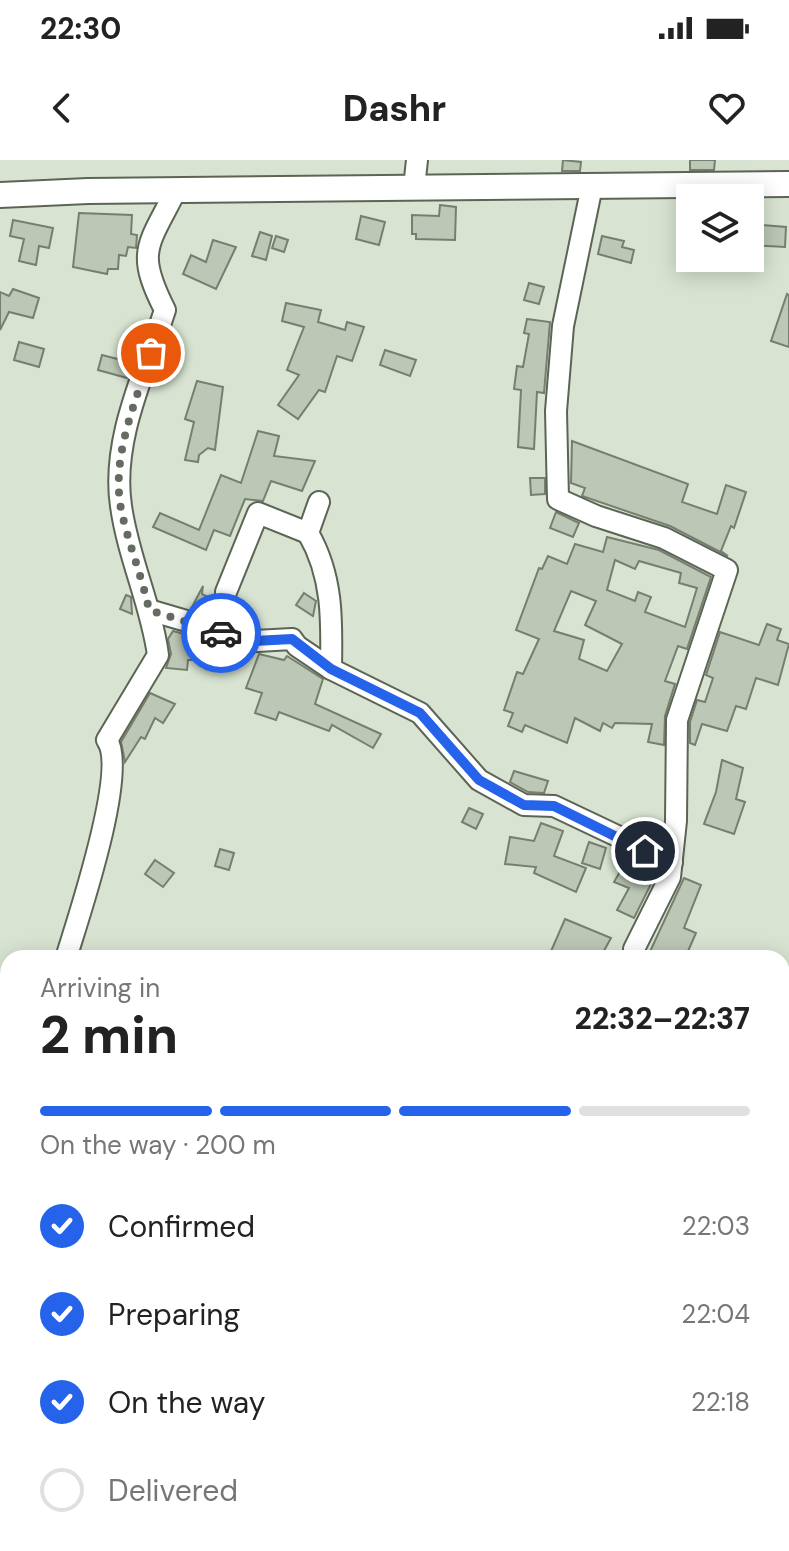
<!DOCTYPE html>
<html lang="en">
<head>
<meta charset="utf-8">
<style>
  body { margin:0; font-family:"DM Sans",sans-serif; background:#f2f2f2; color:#222; height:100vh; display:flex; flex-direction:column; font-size:30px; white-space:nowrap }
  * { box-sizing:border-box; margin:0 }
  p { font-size:26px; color:#767676 }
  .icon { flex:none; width:44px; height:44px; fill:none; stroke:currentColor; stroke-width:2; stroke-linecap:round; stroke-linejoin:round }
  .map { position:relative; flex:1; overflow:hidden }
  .side { position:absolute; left:0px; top:790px; width:790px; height:602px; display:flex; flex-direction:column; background:#fff; border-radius:24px 24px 0 0; box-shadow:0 4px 20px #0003 }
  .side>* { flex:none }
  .tools { position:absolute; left:676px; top:24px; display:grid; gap:16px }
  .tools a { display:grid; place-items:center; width:88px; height:88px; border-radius:0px; background:#fff; box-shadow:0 4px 20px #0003; font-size:40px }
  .pin { position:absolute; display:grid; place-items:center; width:68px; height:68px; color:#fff; margin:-34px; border:4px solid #fff; border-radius:50%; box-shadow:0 2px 8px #0007 }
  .courier { position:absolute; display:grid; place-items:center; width:80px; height:80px; margin:-40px; border:6px solid #2563eb; border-radius:50%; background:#fff; color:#222; box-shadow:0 2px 10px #0007 }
  .summary em { font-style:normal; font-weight:800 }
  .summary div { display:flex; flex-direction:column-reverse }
  .summary { display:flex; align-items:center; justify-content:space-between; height:136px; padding:0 40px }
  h1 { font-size:52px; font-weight:800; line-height:60px }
  .bar { display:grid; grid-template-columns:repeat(4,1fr); gap:12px 8px; align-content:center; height:96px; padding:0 40px }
  .bar i { height:10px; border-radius:6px; background:#e0e0e0 }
  .bar .selected { background:#2563eb }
  .bar p { grid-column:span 4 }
  ol { padding:0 40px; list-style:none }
  li { display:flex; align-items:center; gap:24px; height:88px }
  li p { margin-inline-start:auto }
  li .icon { padding:8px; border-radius:50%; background:#2563eb; color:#fff; stroke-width:4 }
  li:last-child { color:#767676 }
  li i { width:44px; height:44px; border:4px solid #e0e0e0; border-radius:50% }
  .status { display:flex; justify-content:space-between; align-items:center; height:56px; padding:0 40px; background:#fff; direction:ltr }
  .status svg { height:22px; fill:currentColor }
  header { display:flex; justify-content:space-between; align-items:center; height:104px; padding:0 40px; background:#fff; font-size:36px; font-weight:800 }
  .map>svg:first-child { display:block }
  .building { fill:#bcc7b5; stroke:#757f6f; stroke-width:2; fill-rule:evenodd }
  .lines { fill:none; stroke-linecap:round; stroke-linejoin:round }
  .minor-casing { stroke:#5c6555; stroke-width:24 }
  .tertiary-casing { stroke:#5c6555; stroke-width:28 }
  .minor { stroke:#fff; stroke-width:20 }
  .tertiary { stroke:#fff; stroke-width:24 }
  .done { stroke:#646b60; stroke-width:8; stroke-dasharray:0 14.4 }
  .route { stroke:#2563eb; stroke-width:10 }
</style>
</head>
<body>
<div class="status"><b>22:30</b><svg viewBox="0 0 49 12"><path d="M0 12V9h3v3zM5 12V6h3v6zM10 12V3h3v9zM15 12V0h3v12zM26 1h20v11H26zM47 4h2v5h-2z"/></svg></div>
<header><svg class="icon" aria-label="back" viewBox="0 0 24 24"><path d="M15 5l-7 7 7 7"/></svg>Dashr<svg class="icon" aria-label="heart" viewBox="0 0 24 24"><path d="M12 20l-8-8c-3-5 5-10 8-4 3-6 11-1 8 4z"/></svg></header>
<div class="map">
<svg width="789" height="1391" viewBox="0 0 789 1391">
  <rect width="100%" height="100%" fill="#d8e4d1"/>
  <!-- building -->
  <g class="building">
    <path d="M563 0 581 2 580 11H562Z"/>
    <path d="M690 0H715L714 10H690Z"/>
    <path d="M440 45 456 47 455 80 416 79V74H412V55L439 56Z"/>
    <path d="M79 53 132 55 131 74 137 75 136 88 128 87 126 96 119 95 118 109H108L107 114 73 107Z"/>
    <path d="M361 56 385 62 379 85 356 79Z"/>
    <path d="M13 60 53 68 49 88 39 86 36 105 19 101 24 79 10 76Z"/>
    <path d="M750 64 786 67 785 87 750 85Z"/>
    <path d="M260 72 272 76 266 100 252 96Z"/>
    <path d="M276 76 288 80 284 92 272 88Z"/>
    <path d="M602 76 624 81 622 87 634 90 631 103 598 94Z"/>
    <path d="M213 80 236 87 216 129 183 114 191 95 206 102Z"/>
    <path d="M529 123 544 127 539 144 524 140Z"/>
    <path d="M13 129 39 138 33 158 9 152 0 170V132L9 136Z"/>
    <path d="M787 134 789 135V187L771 181Z"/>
    <path d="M286 143 321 150 318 162 345 170 347 162 364 167 352 201 337 196 325 232 319 230 298 259 278 245 299 215 287 210 304 167 282 161Z"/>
    <path d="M527 159 550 162 544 233 537 232 534 289 518 287 521 230 514 229 517 206 523 207 529 174 524 173Z"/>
    <path d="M19 182 44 189 39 207 14 200Z"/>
    <path d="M385 190 416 200 410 216 380 205Z"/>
    <path d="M102 195 133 203 127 218 98 210Z"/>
    <path d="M197 221 223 227 215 290 208 288 199 295 198 302 185 300 194 262 185 259Z"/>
    <path d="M258 271 279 276 274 296 315 301 302 331 271 321 263 341 245 339 230 376 214 370 206 390 153 367 160 353 199 370 221 315 241 323Z"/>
    <path d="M572 281 688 324 682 342 717 354 726 325 746 332 734 368 731 366 721 391 728 396 670 366 582 336 585 328 571 323Z"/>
    <path d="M530 318H545V334L531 335Z"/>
    <path d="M556 352 579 363 573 377 550 368Z"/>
    <path d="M607 377 659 390 711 417 687 489 678 486 665 521 675 524 665 556 664 585 648 582 652 564 615 563 612 568 603 563 600 571 575 558 567 583 525 565 522 572 508 566 513 553 504 550 517 512 523 514 539 479 516 470 539 408 542 409 548 396 567 404 575 384 603 392ZM615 400 635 409 639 401 681 413 679 423 697 428 685 467 645 452 651 437 638 432 635 441 607 430ZM571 431 596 441 585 465 622 484 607 511 579 499 584 480 554 471Z"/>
    <path d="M203 426 202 434 237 453 231 464 191 449Z"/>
    <path d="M304 433 316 441 313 456 296 445Z"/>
    <path d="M126 435 131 437 132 454 120 449Z"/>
    <path d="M767 464 781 469 777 480 789 484 778 525 756 518 746 549 736 546 727 571 702 564 695 585 690 583V562L697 540 705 542 713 518 706 515 720 472 759 485Z"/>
    <path d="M173 471 198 478 196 500H188L187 510 166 508 171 494 168 479Z"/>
    <path d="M259 494 284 500 287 496 323 519 315 544 381 574 373 588 332 565 329 571 279 552 276 560 255 553 262 533 246 528Z"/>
    <path d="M150 533 175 544 163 563 155 558 145 579 141 577 125 602 121 582Z"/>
    <path d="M722 600 743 608 736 639 745 642 734 674 704 664 716 632Z"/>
    <path d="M514 611 548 621 544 633 528 632 510 622Z"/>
    <path d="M469 648 483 654 476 669 462 662Z"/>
    <path d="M541 663 563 671 554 696 586 708 576 732 534 713 536 707 505 704 510 677 534 681Z"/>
    <path d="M589 682 606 688 600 709 582 703Z"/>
    <path d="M220 689 234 693 229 710 215 706Z"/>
    <path d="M629 696 658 710 634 758 617 750 629 728 614 722Z"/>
    <path d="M155 700 174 713 163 727 145 714Z"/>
    <path d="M684 718 701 725 684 768 696 773 685 798H647Z"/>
    <path d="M565 759 611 778 600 798H548Z"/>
  </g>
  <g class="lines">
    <defs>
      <g id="minor">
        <path d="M592 26 563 166 556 251 558 339 596 356 664 378 727 410 677 560 676 661 670 717 634 789"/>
        <path d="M414 28 417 0"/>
        <path d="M319 342 308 373C333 416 332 460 331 509"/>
        <path d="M226 432 258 353 308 373"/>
        <path d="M149 450 207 467 238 482 292 479 297 486 331 509 420 553 479 620 524 645 554 646 672 702"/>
        <path d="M66 798C78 759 128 611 107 580L158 495C151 444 128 397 121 346 111 280 145 212 165 150 135 91 148 86 176 30"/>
        <path d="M37 1391 39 1384"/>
      </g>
      <path id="tertiary" d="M0 35 88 31 789 24"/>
    </defs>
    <!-- minor casing -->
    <use href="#minor" class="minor-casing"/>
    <!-- tertiary casing -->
    <use href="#tertiary" class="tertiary-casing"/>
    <!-- minor -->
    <use href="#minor" class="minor"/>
    <!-- tertiary -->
    <use href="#tertiary" class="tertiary"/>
  </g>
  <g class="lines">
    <!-- done -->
    <path class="done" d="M151 193C136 242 111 295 121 349 128 383 142 416 149 450L221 473"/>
    <!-- route -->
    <path class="route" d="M221 473 238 482 292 479 331 509 420 553 479 620 524 645 554 646 645 691"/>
  </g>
</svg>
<div class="tools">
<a><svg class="icon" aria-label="layers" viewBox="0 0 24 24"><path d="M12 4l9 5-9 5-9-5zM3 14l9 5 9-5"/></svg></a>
</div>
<div class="pin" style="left:151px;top:193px;background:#ea580c"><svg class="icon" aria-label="bag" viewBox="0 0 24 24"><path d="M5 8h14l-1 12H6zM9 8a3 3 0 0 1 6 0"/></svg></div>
<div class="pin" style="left:645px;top:691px;background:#1f2937"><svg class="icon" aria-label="home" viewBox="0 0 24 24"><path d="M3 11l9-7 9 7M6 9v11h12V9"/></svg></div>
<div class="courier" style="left:221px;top:473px"><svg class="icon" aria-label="car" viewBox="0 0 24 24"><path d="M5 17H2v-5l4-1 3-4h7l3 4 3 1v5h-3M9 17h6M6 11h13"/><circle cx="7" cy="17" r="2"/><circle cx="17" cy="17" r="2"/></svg></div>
<section class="side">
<div class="summary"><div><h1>2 min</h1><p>Arriving in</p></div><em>22:32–22:37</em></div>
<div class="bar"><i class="selected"></i><i class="selected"></i><i class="selected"></i><i></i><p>On the way · 200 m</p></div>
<ol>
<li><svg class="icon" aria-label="check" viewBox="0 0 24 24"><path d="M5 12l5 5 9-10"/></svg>Confirmed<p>22:03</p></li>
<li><svg class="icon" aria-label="check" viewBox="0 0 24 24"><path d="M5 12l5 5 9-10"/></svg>Preparing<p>22:04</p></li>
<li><svg class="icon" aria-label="check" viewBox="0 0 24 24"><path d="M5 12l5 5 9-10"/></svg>On the way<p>22:18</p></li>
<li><i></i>Delivered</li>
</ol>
</section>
</div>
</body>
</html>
